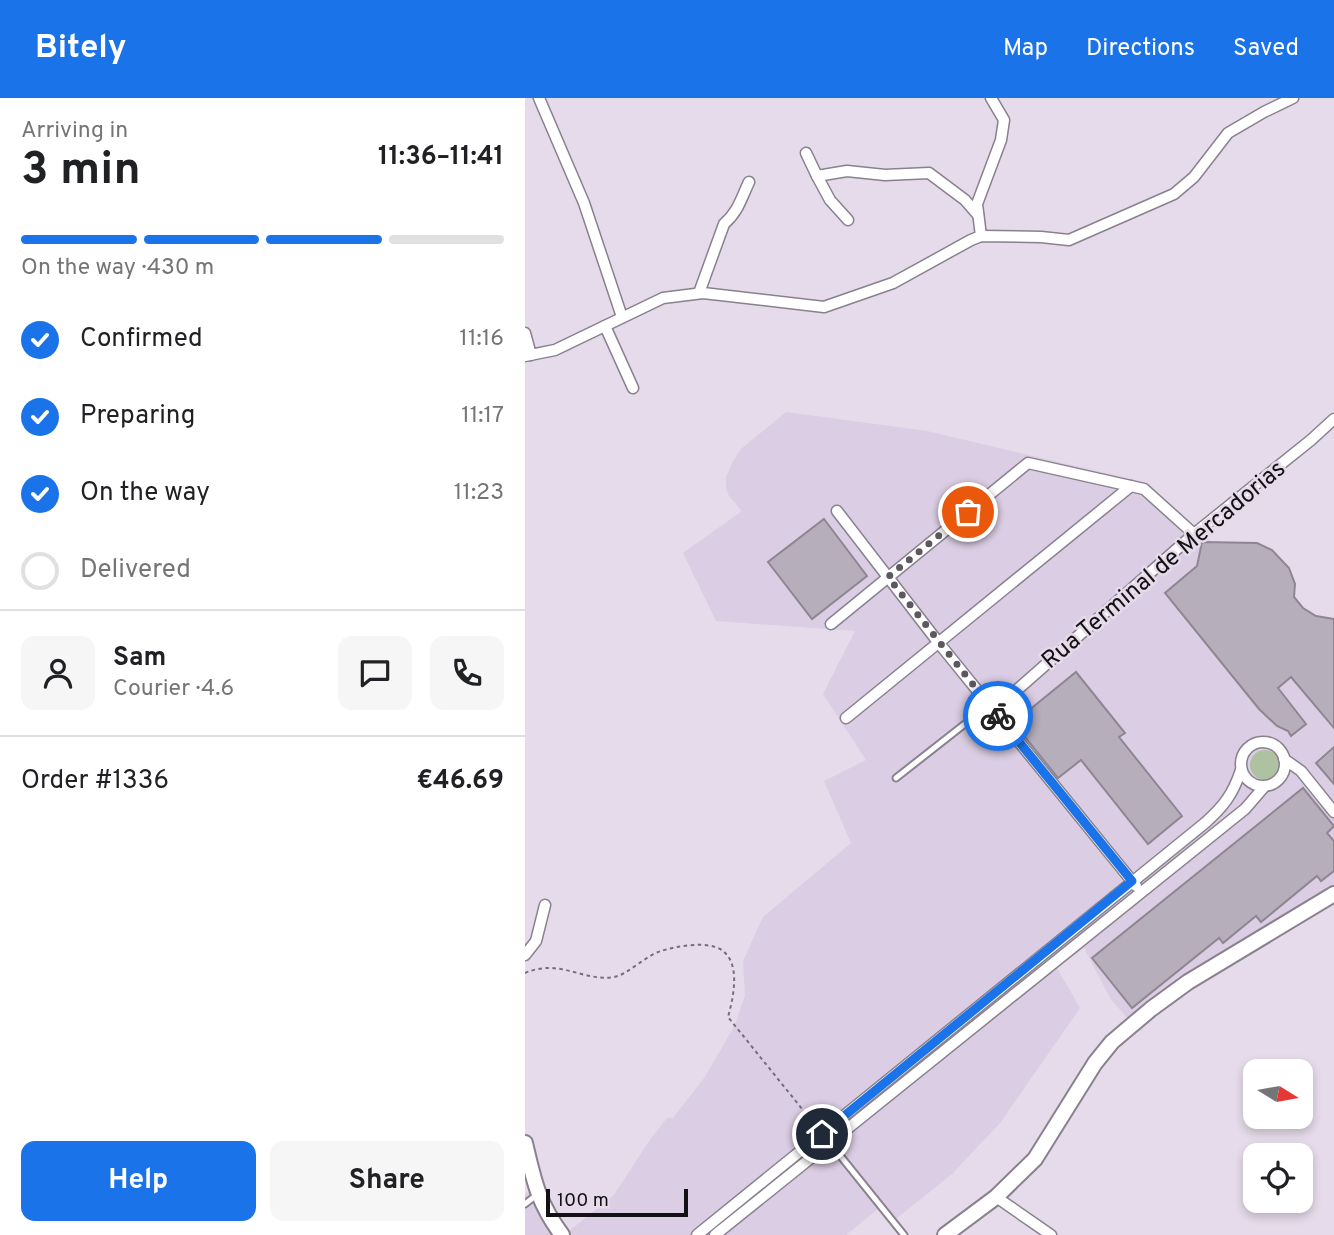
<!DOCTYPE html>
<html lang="en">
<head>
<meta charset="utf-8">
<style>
  body { margin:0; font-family:Overpass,sans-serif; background:#f6f6f6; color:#202124; height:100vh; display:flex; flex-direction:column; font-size:26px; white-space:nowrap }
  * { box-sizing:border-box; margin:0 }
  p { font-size:23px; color:#757577 }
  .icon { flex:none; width:38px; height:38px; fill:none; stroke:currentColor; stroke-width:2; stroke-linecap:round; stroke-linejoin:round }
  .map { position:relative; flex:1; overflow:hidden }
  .side { display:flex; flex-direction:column; background:#fff; width:525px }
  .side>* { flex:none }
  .needle { width:46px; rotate:101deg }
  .buttons { position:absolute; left:718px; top:961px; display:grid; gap:14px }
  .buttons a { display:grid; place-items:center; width:70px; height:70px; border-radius:14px; background:#fff; box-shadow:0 4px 10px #0003; font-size:35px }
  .scale { position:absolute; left:21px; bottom:18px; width:142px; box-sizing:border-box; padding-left:7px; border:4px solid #141115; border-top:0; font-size:19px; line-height:24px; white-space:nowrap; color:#141115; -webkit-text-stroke:5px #e5dbea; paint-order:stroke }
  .pin { position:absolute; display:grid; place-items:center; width:60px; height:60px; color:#fff; margin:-30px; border:4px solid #fff; border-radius:50%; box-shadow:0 2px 7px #0007 }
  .courier { position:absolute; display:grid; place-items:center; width:70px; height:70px; margin:-35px; border:5px solid #1a73e8; border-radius:50%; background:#fff; color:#222; box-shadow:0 2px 9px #0007 }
  .summary em { font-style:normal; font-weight:700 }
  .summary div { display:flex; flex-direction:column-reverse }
  .summary { display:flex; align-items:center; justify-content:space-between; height:119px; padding:0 21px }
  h1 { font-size:46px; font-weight:700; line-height:52px }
  .bar { display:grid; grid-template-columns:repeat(4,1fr); gap:10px 7px; align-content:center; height:84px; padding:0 21px }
  .bar i { height:9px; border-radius:5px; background:#e0e0e0 }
  .bar .selected { background:#1a73e8 }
  .bar p { grid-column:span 4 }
  .line { display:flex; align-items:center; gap:18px; padding:0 21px; border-top:2px solid #e0e0e0 }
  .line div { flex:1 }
  .round { display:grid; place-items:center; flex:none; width:74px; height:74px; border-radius:14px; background:#f6f6f6 }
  ol { padding:0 21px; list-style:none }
  li { display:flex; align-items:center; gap:21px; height:77px }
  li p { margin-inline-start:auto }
  li .icon { padding:7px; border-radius:50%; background:#1a73e8; color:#fff; stroke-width:4 }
  li:last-child { color:#757577 }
  li i { width:38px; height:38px; border:4px solid #e0e0e0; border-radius:50% }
  .cta { display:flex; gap:14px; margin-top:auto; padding:14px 21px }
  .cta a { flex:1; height:80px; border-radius:14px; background:#1a73e8; color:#fff; font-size:28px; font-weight:700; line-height:80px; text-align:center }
  .cta a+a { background:#f6f6f6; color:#202124 }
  header { display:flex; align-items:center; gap:42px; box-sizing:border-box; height:98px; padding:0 35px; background:#1a73e8; color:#fff }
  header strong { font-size:33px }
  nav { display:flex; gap:38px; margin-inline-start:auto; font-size:24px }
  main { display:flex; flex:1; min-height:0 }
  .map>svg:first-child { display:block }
  .built { fill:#dbcde3 }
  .green { fill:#aec2a2 }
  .building { fill:#b7aebc; stroke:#8e8693; stroke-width:2 }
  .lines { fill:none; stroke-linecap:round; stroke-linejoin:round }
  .lane-casing { stroke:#89818e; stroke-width:9 }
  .street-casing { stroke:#89818e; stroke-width:13 }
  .secondary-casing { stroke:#89818e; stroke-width:18 }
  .path { stroke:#746e77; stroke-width:2; stroke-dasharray:3.5 3.5; stroke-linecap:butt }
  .lane { stroke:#fff; stroke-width:5 }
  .street { stroke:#fff; stroke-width:10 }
  .secondary { stroke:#fff; stroke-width:14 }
  .done { stroke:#5d5860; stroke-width:7; stroke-dasharray:0 12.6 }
  .route { stroke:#1a73e8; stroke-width:9 }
  .labels { text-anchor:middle; stroke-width:5; stroke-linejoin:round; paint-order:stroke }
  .street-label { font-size:24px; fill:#141115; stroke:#e5dbea }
</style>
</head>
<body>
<header>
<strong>Bitely</strong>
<nav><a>Map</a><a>Directions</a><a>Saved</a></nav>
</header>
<main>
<section class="side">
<div class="summary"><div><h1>3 min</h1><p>Arriving in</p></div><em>11:36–11:41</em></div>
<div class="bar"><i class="selected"></i><i class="selected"></i><i class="selected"></i><i></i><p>On the way · 430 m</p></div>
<ol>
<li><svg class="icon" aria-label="check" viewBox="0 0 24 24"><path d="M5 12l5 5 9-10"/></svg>Confirmed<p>11:16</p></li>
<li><svg class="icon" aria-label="check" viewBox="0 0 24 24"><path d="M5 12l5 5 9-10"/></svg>Preparing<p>11:17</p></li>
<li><svg class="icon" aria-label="check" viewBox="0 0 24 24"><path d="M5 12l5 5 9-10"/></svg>On the way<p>11:23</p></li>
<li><i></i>Delivered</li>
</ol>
<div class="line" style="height:126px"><a class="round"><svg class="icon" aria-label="person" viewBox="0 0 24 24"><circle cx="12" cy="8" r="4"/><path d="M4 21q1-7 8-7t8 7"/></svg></a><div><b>Sam</b><p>Courier · 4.6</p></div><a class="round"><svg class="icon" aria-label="chat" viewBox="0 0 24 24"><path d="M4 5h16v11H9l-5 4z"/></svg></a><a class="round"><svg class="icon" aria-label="phone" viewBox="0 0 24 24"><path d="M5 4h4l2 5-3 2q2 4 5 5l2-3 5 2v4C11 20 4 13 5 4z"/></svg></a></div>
<div class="line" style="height:91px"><div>Order #1336</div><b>€46.69</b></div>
<div class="cta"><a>Help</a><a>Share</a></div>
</section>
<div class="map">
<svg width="809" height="1137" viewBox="0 0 809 1137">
  <rect width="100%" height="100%" fill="#e5dbea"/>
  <!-- built -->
  <path class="built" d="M261 314 402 333 623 385 687 445H732L756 461 764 470 770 486 769 499 778 510 791 518 809 521V788L604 922 585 900 559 850 532 870 555 910 475 1025 427 1076 371 1121 359 1106 321 1137H0V1096L15 1086 25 1110 44 1133 89 1097 122 1046 142 1020H148L180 979 210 927 220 898 218 863 238 819 326 745 299 683 341 662 298 596 330 533 191 523 158 455 217 413 204 398 201 390V379L207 365 216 351Z"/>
  <!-- green -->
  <circle class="green" cx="740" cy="667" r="15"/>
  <!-- building -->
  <g class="building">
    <path d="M299 421 342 478 287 521 243 464Z"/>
    <path d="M677 444 732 445 747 452 764 470 770 486 769 499 778 510 791 518 809 521V630L766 579 753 590 781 626 766 638 763 633 752 628 734 611 640 495 672 468Z"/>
    <path d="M551 574 600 635 594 639 657 718 623 746 556 662 533 680 484 619 498 607 503 613Z"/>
    <path d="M809 649V686L791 665Z"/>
    <path d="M778 690 809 728 802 735 809 743V773L796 783 792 778 736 824 731 818 698 845 694 840 607 910 567 860Z"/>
  </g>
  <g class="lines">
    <defs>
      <g id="lane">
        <path d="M371 680 464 607"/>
        <path d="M305 1045 379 1137"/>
        <path d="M0 1106 13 1096"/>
      </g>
      <g id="street">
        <path d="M14 0 59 105 97 219"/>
        <path d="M281 55 292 78"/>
        <path d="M323 122 305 102 292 78 322 73 360 77 404 75 440 102 453 117"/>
        <path d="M456 138 452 106 476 42 479 22 466 0"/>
        <path d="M174 195 199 126C213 114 216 101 224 84"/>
        <path d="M80 228 108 290"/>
        <path d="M0 235 6 257"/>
        <path d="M0 258 30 252 138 200 178 195 299 209 368 185 446 142 456 138 516 139 544 142 649 96 669 79 703 35 739 14 768 0"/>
        <path d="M312 413 413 544 611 788"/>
        <path d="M306 526 503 365 619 391 669 436"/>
        <path d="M468 613 669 436 786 342 809 321"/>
        <path d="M321 620 606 388"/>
        <circle cx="738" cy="666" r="22"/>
        <path d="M759 661 776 673 809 714"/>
        <path d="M0 857 11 843 20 807"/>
        <path d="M471 1099 526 1137"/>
        <path d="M172 1137 680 725C699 708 708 696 716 672"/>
        <path d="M190 1137 720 711 739 689"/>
      </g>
      <g id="secondary">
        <path d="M0 1045C9 1083 13 1105 37 1137"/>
        <path d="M420 1137 471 1099 510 1061 570 965 587 944 626 911 663 884 809 796"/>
      </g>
    </defs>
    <!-- lane casing -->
    <use href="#lane" class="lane-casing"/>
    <!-- street casing -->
    <use href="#street" class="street-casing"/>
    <!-- secondary casing -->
    <use href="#secondary" class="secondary-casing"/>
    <!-- path -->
    <path class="path" d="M0 875C35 860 58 884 89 879 102 877 120 858 136 853 151 848 185 842 198 853 216 867 208 901 203 919L290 1027"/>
    <!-- lane -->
    <use href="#lane" class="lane"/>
    <!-- street -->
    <use href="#street" class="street"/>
    <!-- secondary -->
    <use href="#secondary" class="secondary"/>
  </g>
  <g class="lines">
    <!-- done -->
    <path class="done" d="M443 414 363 479 473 618"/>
    <!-- route -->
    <path class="route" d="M297 1036 607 783 473 618"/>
  </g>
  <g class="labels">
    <!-- street labels -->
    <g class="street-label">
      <text transform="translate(638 466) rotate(-40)" y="8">Rua Terminal de Mercadorias</text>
    </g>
  </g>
</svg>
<div class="buttons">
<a><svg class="needle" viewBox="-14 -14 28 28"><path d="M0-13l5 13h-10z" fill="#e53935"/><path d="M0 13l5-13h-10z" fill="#757577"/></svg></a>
<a><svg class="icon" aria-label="locate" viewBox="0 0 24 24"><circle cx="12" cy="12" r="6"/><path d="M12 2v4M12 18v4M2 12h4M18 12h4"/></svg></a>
</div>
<div class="scale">100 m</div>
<div class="pin" style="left:443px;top:414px;background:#ea580c"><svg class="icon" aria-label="bag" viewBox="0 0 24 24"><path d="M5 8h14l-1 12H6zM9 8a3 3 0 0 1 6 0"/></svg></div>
<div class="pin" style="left:297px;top:1036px;background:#1f2937"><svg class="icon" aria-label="home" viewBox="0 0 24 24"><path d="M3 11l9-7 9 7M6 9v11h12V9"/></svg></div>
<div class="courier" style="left:473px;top:618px"><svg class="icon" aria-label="bike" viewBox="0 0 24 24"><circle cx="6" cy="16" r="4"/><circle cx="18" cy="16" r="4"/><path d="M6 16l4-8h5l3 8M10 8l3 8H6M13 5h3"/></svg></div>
</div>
</main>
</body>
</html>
